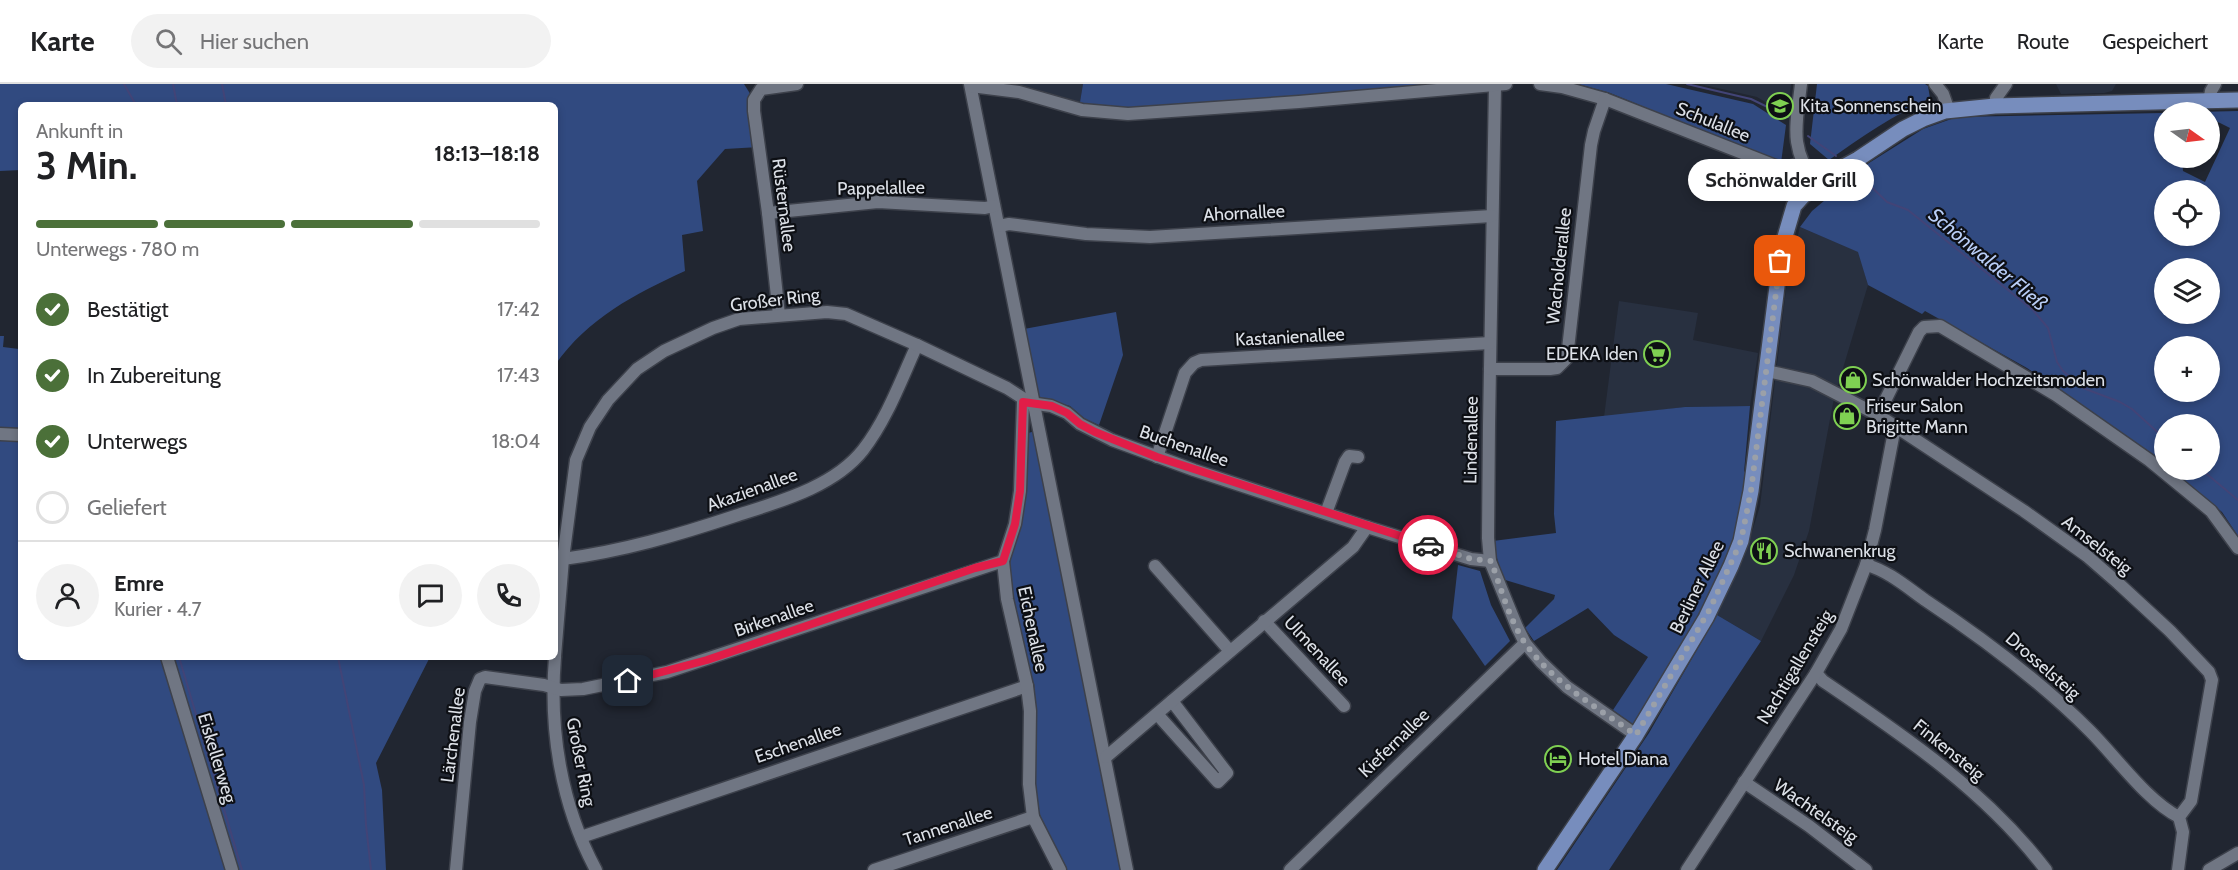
<!DOCTYPE html>
<html lang="de">
<head>
<meta charset="utf-8">
<style>
  body { margin:0; font-family:Cabin,sans-serif; background:#f2f2f2; color:#202124; height:100vh; display:flex; flex-direction:column; font-size:22px; white-space:nowrap }
  * { box-sizing:border-box; margin:0 }
  p { font-size:20px; color:#757577 }
  .icon { flex:none; width:33px; height:33px; fill:none; stroke:currentColor; stroke-width:2; stroke-linecap:round; stroke-linejoin:round }
  .map { position:relative; flex:1; overflow:hidden }
  .details { position:absolute; left:18px; top:18px; width:540px; height:558px; display:flex; flex-direction:column; background:#fff; border-radius:9px; box-shadow:0 3px 9px #0003 }
  .details>* { flex:none }
  .needle { width:39px; rotate:104deg }
  .fabs { position:absolute; left:2154px; top:18px; display:grid; gap:12px }
  .fabs a { display:grid; place-items:center; width:66px; height:66px; border-radius:50%; background:#fff; box-shadow:0 3px 9px #0003; font-size:30px }
  .pin { position:absolute; display:grid; place-items:center; width:51px; height:51px; color:#fff; margin:-26px; border-radius:12px; box-shadow:0 3px 9px #0006 }
  .courier { position:absolute; display:grid; place-items:center; width:60px; height:60px; margin:-30px; border:4px solid #e11d48; border-radius:50%; background:#fff; color:#222; box-shadow:0 2px 8px #0007 }
  .bubble { position:absolute; height:42px; border-radius:21px; background:#fff; box-shadow:0 3px 9px #0003; font-size:20px; font-weight:800; line-height:42px; text-align:center }
  .summary em { font-style:normal; font-weight:800 }
  .summary div { display:flex; flex-direction:column-reverse }
  .summary { display:flex; align-items:center; justify-content:space-between; height:102px; padding:0 18px }
  h1 { font-size:39px; font-weight:800; line-height:45px }
  .bar { display:grid; grid-template-columns:repeat(4,1fr); gap:9px 6px; align-content:center; height:72px; padding:0 18px }
  .bar i { height:8px; border-radius:4px; background:#e0e0e0 }
  .bar .on { background:#4b7039 }
  .bar p { grid-column:span 4 }
  .line { display:flex; align-items:center; gap:15px; padding:0 18px; border-top:2px solid #e0e0e0 }
  .line div { flex:1 }
  .round { display:grid; place-items:center; flex:none; width:63px; height:63px; border-radius:32px; background:#f2f2f2 }
  ol { padding:0 18px; list-style:none }
  li { display:flex; align-items:center; gap:18px; height:66px }
  li p { margin-inline-start:auto }
  li .icon { padding:6px; border-radius:50%; background:#4b7039; color:#fff; stroke-width:4 }
  li:last-child { color:#757577 }
  li i { width:33px; height:33px; border:3px solid #e0e0e0; border-radius:50% }
  header { display:flex; align-items:center; gap:36px; box-sizing:border-box; height:84px; padding:0 30px; background:#fff; border-bottom:2px solid #e0e0e0 }
  header strong { font-size:28px }
  nav { display:flex; gap:33px; margin-inline-start:auto; font-size:21px }
  .search { width:420px; height:54px; background:#f2f2f2; display:flex; align-items:center; gap:15px; box-sizing:border-box; padding:0 21px; border-radius:33px; color:#757577; font-size:22px }
  .map>svg:first-child { display:block }
  .built { fill:#283040 }
  .green { fill:#314a80; fill-rule:evenodd }
  .lines { fill:none; stroke-linecap:round; stroke-linejoin:round }
  .stream { stroke:#424477; stroke-width:2 }
  .minor-casing { stroke:#3d414b; stroke-width:15 }
  .major-casing { stroke:#3d414b; stroke-width:18 }
  .minor { stroke:#707683; stroke-width:12 }
  .major { stroke:#778dbd; stroke-width:15 }
  .done { stroke:#9ba0a8; stroke-width:6; stroke-dasharray:0 10.8 }
  .route { stroke:#e11d48; stroke-width:8 }
  .labels { text-anchor:middle; stroke-width:4.5; stroke-linejoin:round; paint-order:stroke }
  .poi-label { font-size:18px; fill:#dde1e8; stroke:#0d0f14; text-anchor:start }
  .street-label { font-size:18px; fill:#dde1e8; stroke:#0d0f14 }
  .water-label { font-size:20px; font-style:italic; fill:#b9cef7; stroke:#0d0f14 }
</style>
</head>
<body>
<header>
<strong>Karte</strong>
<div class="search"><svg class="icon" aria-label="search" viewBox="0 0 24 24"><circle cx="10" cy="10" r="6"/><path d="M15 15l6 6"/></svg>Hier suchen</div>
<nav><a>Karte</a><a>Route</a><a>Gespeichert</a></nav>
</header>
<div class="map">
<svg width="2238" height="786" viewBox="0 0 2238 786">
  <rect width="100%" height="100%" fill="#212631"/>
  <!-- built -->
  <g class="built">
    <path d="M1018 0H1083L1080 18Z"/>
    <path d="M1700 0H1791L1787 31 1757 13Z"/>
    <path d="M2056 0H2116L2112 7 2104 9 2061 10Z"/>
    <path d="M1800 143 1859 168 1868 201 1834 314 1809 447 1794 491 1761 557 1717 531 1744 474 1760 422 1788 189Z"/>
    <path d="M1619 217 1698 229 1693 256 1758 269 1750 322 1685 323 1604 333Z"/>
  </g>
  <!-- green -->
  <g class="green">
    <path d="M0 0H744L754 16 759 63 725 65 697 97 703 147 682 151 685 187C635 210 588 234 555 281V21H21V86L0 87Z"/>
    <path d="M1083 0H1442L1299 18 1082 26 1080 18Z"/>
    <path d="M1578 0H1666L1753 20 1786 41 1781 79 1610 9Z"/>
    <path d="M1817 0H1925L1928 2 1930 14C1894 31 1861 53 1829 76L1810 60Z"/>
    <path d="M2238 27V452L2222 428 2172 386H2210V340H2164V379L2027 284 1925 227 1922 230 1868 201 1858 168 1800 143 1812 127 1869 79 1923 45 1957 33 2164 29V74H2182L2183 87 2205 98 2230 44 2210 34V28H2197ZM2164 106H2210V152H2164ZM2164 184H2210V230H2164ZM2164 262H2210V308H2164Z"/>
    <path d="M1116 228 1123 271 1099 341 1085 335 1070 322 1038 313 1024 245Z"/>
    <path d="M0 252H4L3 263 19 265 21 254V573H430L376 679 382 706 386 786H0Z"/>
    <path d="M1750 322 1744 388 1749 383C1745 413 1739 444 1728 473 1708 531 1666 589 1635 642L1613 626 1648 573 1614 551 1588 524 1534 557 1525 544 1554 515 1555 511 1502 495 1493 457 1556 449 1554 430 1556 337 1685 323Z"/>
    <path d="M1035 347 1122 786H1067L1048 755 1038 725 1008 488 1025 350Z"/>
    <path d="M1458 481 1480 487 1491 521 1510 557 1485 582 1452 534Z"/>
    <path d="M1717 531 1761 557 1609 786H1557L1649 649Z"/>
  </g>
  <g class="lines">
    <!-- stream -->
    <g class="stream">
      <path d="M124 0 136 21"/>
      <path d="M173 0 177 21"/>
      <path d="M222 0 226 21"/>
      <path d="M1687 0 1751 15 1788 33"/>
      <path d="M1808 52 1836 72"/>
      <path d="M1860 92 1887 118 1908 126 2033 226 2048 244 2057 278 2063 287 2083 304 2120 318 2132 325 2164 354"/>
      <path d="M2202 386 2238 416"/>
      <path d="M179 573 242 786"/>
      <path d="M338 573 364 701 366 741 371 786"/>
    </g>
    <defs>
      <g id="minor">
        <path d="M970 0 1127 786"/>
        <path d="M1540 0 1562 3 1605 15 1783 85 1802 79"/>
        <path d="M1801 0C1796 43 1789 63 1816 101"/>
        <path d="M1935 0 1943 10 1949 27"/>
        <path d="M1495 1 1489 341 1488 454 1490 477 1517 543 1525 559 1541 578 1567 603 1636 651"/>
        <path d="M971 2 1019 8 1082 26 1128 30 1299 18 1506 0"/>
        <path d="M2209 17 2211 7 2215 0"/>
        <path d="M1995 22 1996 14 2006 0"/>
        <path d="M768 129 878 118 985 124 994 122"/>
        <path d="M999 142 1009 140 1086 150 1150 153 1492 132"/>
        <path d="M779 231 768 129 754 27V16L761 5 797 0"/>
        <path d="M1490 285H1550L1557 284 1567 274 1591 61 1594 47 1605 15"/>
        <path d="M1767 287 1812 297 1878 331 2024 427 2087 472 2118 499 2170 547 2209 588 2212 596 2191 717 2179 733 2183 748 2178 786"/>
        <path d="M1878 331 1919 248 1924 243 1940 242 2056 311 2149 376 2211 427 2238 464"/>
        <path d="M0 350 21 351"/>
        <path d="M1157 373 1185 289 1194 279 1201 276 1490 259"/>
        <path d="M1326 429 1345 378 1349 372 1358 373"/>
        <path d="M563 475C623 467 678 451 735 432 778 418 834 403 863 366 887 335 901 296 917 261"/>
        <path d="M1866 481C1887 486 1908 504 1925 516 1984 555 2040 597 2090 647 2116 673 2147 717 2179 733"/>
        <path d="M1155 482 1230 567"/>
        <path d="M1264 537 1344 622"/>
        <path d="M555 572 563 475 576 376 590 343 608 316 637 285 664 267 713 244 739 235 827 228 846 230 917 261 1007 304 1032 320"/>
        <path d="M167 573 232 786"/>
        <path d="M555 573C549 646 561 721 596 786"/>
        <path d="M1816 589 1823 597C1904 652 1986 707 2046 786"/>
        <path d="M1157 630 1218 698 1227 689 1172 617"/>
        <path d="M1106 673 1353 463 1367 443"/>
        <path d="M1744 698 1809 742 1866 786"/>
        <path d="M581 753 1027 602"/>
        <path d="M456 786 470 638 475 607 480 595 485 593 544 601 561 606 583 605 667 588 1003 477"/>
        <path d="M874 786 1033 733"/>
        <path d="M1060 786 1033 733 1029 700 1030 627 1027 602 1007 515 1003 477 1015 440 1020 407 1023 318 1051 322 1067 329 1080 340 1112 356 1194 386 1367 443 1471 475 1490 477"/>
        <path d="M1290 786 1525 559"/>
        <path d="M1687 786 1816 589 1841 545 1866 481 1875 446 1893 353 1896 345"/>
        <path d="M2209 786 2238 769"/>
      </g>
      <path id="major" d="M1545 786 1636 651 1706 534 1731 482 1741 457 1751 407 1782 163 1794 122 1803 112 1834 88 1858 75 1903 45 1923 35 1945 27 1995 22 2238 16"/>
    </defs>
    <!-- minor casing -->
    <use href="#minor" class="minor-casing"/>
    <!-- major casing -->
    <use href="#major" class="major-casing"/>
    <!-- minor -->
    <use href="#minor" class="minor"/>
    <!-- major -->
    <use href="#major" class="major"/>
  </g>
  <g class="lines">
    <!-- done -->
    <path class="done" d="M1428 461 1471 475 1491 477C1501 504 1509 535 1525 559 1553 599 1598 624 1636 651L1710 525 1741 457 1751 407 1780 177"/>
    <!-- route -->
    <path class="route" d="M628 597 707 576 975 484 1003 477 1015 440 1020 407 1023 318 1052 322 1067 329 1080 340 1095 348 1157 373 1428 461"/>
  </g>
  <!-- icons -->
  <defs>
    <symbol id="school-ring" viewBox="-11 -11 22 22"><circle r="9.5" fill="#0d0f14" stroke="#7fd052" stroke-width="1.5"/><path d="M0-5L7-2L0 1L-7-2ZM-4 1L0 2.5L4 1V4Q0 6-4 4Z" fill="#7fd052"/></symbol>
    <symbol id="supermarket-ring" viewBox="-11 -11 22 22"><circle r="9.5" fill="#0d0f14" stroke="#7fd052" stroke-width="1.5"/><path d="M-6-5.5h2.5l.6 2H6L4.5 2H-2.5L-4.4-4H-6ZM-1.5 3.2a1.3 1.3 0 1 0 .1 0ZM3 3.2a1.3 1.3 0 1 0 .1 0Z" fill="#7fd052"/></symbol>
    <symbol id="shop-ring" viewBox="-11 -11 22 22"><circle r="9.5" fill="#0d0f14" stroke="#7fd052" stroke-width="1.5"/><path d="M-5-2.5h2.3a2.7 3.5 0 0 1 5.4 0H5L5.5 6h-11ZM-1.5-2.5h3a1.5 2.3 0 0 0-3 0Z" fill="#7fd052"/></symbol>
    <symbol id="restaurant-ring" viewBox="-11 -11 22 22"><circle r="9.5" fill="#0d0f14" stroke="#7fd052" stroke-width="1.5"/><path d="M-5-6h1v4h1v-4h1v4h1v-4h1v5L-1.5 .5V6h-2V.5L-5-1ZM5-6V6H3V1.5H1.5Q1.5-4 5-6Z" fill="#7fd052"/></symbol>
    <symbol id="hotel-ring" viewBox="-11 -11 22 22"><circle r="9.5" fill="#0d0f14" stroke="#7fd052" stroke-width="1.5"/><path d="M-6-4.5h1.5V1H6V5H4.5V3h-9V5H-6ZM-4 0a1.8 1.8 0 1 1 3.6 0ZM.5 0V-2.5h3Q6-2.5 6 0Z" fill="#7fd052"/></symbol>
  </defs>
  <g fill-rule="evenodd">
    <use href="#school-ring" x="1765" y="7" width="30" height="30"/>
    <use href="#supermarket-ring" x="1642" y="255" width="30" height="30"/>
    <use href="#shop-ring" x="1838" y="281" width="30" height="30"/>
    <use href="#shop-ring" x="1832" y="317" width="30" height="30"/>
    <use href="#restaurant-ring" x="1749" y="452" width="30" height="30"/>
    <use href="#hotel-ring" x="1543" y="660" width="30" height="30"/>
  </g>
  <g class="labels">
    <!-- poi labels -->
    <g class="poi-label">
      <text x="1800" y="28">Kita Sonnenschein</text>
      <text x="1638" y="276" text-anchor="end">EDEKA Iden</text>
      <text x="1872" y="302">Schönwalder Hochzeitsmoden</text>
      <text x="1866" y="328">Friseur Salon<tspan x="1866" dy="21">Brigitte Mann</tspan></text>
      <text x="1784" y="473">Schwanenkrug</text>
      <text x="1578" y="681">Hotel Diana</text>
    </g>
    <!-- street labels -->
    <g class="street-label">
      <text transform="translate(1713 38) rotate(22)" y="6">Schulallee</text>
      <text transform="translate(881 104) rotate(-1)" y="6">Pappelallee</text>
      <text transform="translate(784 121) rotate(83)" y="6">Rüsternallee</text>
      <text transform="translate(1244 129) rotate(-3)" y="6">Ahornallee</text>
      <text transform="translate(1559 182) rotate(-84)" y="6">Wacholderallee</text>
      <text transform="translate(775 216) rotate(-7)" y="6">Großer Ring</text>
      <text transform="translate(1290 253) rotate(-3)" y="6">Kastanienallee</text>
      <text transform="translate(1471 356) rotate(-89)" y="6">Lindenallee</text>
      <text transform="translate(1184 362) rotate(19)" y="6">Buchenallee</text>
      <text transform="translate(752 406) rotate(-20)" y="6">Akazienallee</text>
      <text transform="translate(2097 461) rotate(38)" y="6">Amselsteig</text>
      <text transform="translate(1697 503) rotate(-64)" y="6">Berliner Allee</text>
      <text transform="translate(774 534) rotate(-19)" y="6">Birkenallee</text>
      <text transform="translate(1033 545) rotate(78)" y="6">Eichenallee</text>
      <text transform="translate(1317 567) rotate(47)" y="6">Ulmenallee</text>
      <text transform="translate(2043 582) rotate(41)" y="6">Drosselsteig</text>
      <text transform="translate(1795 583) rotate(-59)" y="6">Nachtigallensteig</text>
      <text transform="translate(453 651) rotate(-83)" y="6">Lärchenallee</text>
      <text transform="translate(798 659) rotate(-19)" y="6">Eschenallee</text>
      <text transform="translate(1394 659) rotate(-44)" y="6">Kiefernallee</text>
      <text transform="translate(1949 666) rotate(39)" y="6">Finkensteig</text>
      <text transform="translate(217 674) rotate(73)" y="6">Eiskellerweg</text>
      <text transform="translate(581 678) rotate(79)" y="6">Großer Ring</text>
      <text transform="translate(1816 727) rotate(35)" y="6">Wachtelsteig</text>
      <text transform="translate(948 742) rotate(-18)" y="6">Tannenallee</text>
    </g>
    <!-- water labels -->
    <g class="water-label">
      <text transform="translate(1988 175) rotate(40)" y="7">Schönwalder Fließ</text>
    </g>
  </g>
</svg>
<div class="fabs">
<a><svg class="needle" viewBox="-14 -14 28 28"><path d="M0-13l5 13h-10z" fill="#e53935"/><path d="M0 13l5-13h-10z" fill="#757577"/></svg></a>
<a><svg class="icon" aria-label="locate" viewBox="0 0 24 24"><circle cx="12" cy="12" r="6"/><path d="M12 2v4M12 18v4M2 12h4M18 12h4"/></svg></a>
<a><svg class="icon" aria-label="layers" viewBox="0 0 24 24"><path d="M12 4l9 5-9 5-9-5zM3 14l9 5 9-5"/></svg></a>
<a>+</a>
<a>−</a>
</div>
<div class="pin" style="left:1780px;top:177px;background:#ea580c"><svg class="icon" aria-label="bag" viewBox="0 0 24 24"><path d="M5 8h14l-1 12H6zM9 8a3 3 0 0 1 6 0"/></svg></div>
<div class="pin" style="left:628px;top:597px;background:#1f2937"><svg class="icon" aria-label="home" viewBox="0 0 24 24"><path d="M3 11l9-7 9 7M6 9v11h12V9"/></svg></div>
<div class="courier" style="left:1428px;top:461px"><svg class="icon" aria-label="car" viewBox="0 0 24 24"><path d="M5 17H2v-5l4-1 3-4h7l3 4 3 1v5h-3M9 17h6M6 11h13"/><circle cx="7" cy="17" r="2"/><circle cx="17" cy="17" r="2"/></svg></div>
<div class="bubble" style="left:1688px;top:75px;width:186px">Schönwalder Grill</div>
<section class="details">
<div class="summary"><div><h1>3 Min.</h1><p>Ankunft in</p></div><em>18:13–18:18</em></div>
<div class="bar"><i class="on"></i><i class="on"></i><i class="on"></i><i></i><p>Unterwegs · 780 m</p></div>
<ol>
<li><svg class="icon" aria-label="check" viewBox="0 0 24 24"><path d="M5 12l5 5 9-10"/></svg>Bestätigt<p>17:42</p></li>
<li><svg class="icon" aria-label="check" viewBox="0 0 24 24"><path d="M5 12l5 5 9-10"/></svg>In Zubereitung<p>17:43</p></li>
<li><svg class="icon" aria-label="check" viewBox="0 0 24 24"><path d="M5 12l5 5 9-10"/></svg>Unterwegs<p>18:04</p></li>
<li><i></i>Geliefert</li>
</ol>
<div class="line" style="height:108px"><a class="round"><svg class="icon" aria-label="person" viewBox="0 0 24 24"><circle cx="12" cy="8" r="4"/><path d="M4 21q1-7 8-7t8 7"/></svg></a><div><b>Emre</b><p>Kurier · 4.7</p></div><a class="round"><svg class="icon" aria-label="chat" viewBox="0 0 24 24"><path d="M4 5h16v11H9l-5 4z"/></svg></a><a class="round"><svg class="icon" aria-label="phone" viewBox="0 0 24 24"><path d="M5 4h4l2 5-3 2q2 4 5 5l2-3 5 2v4C11 20 4 13 5 4z"/></svg></a></div>
</section>
</div>
</body>
</html>
